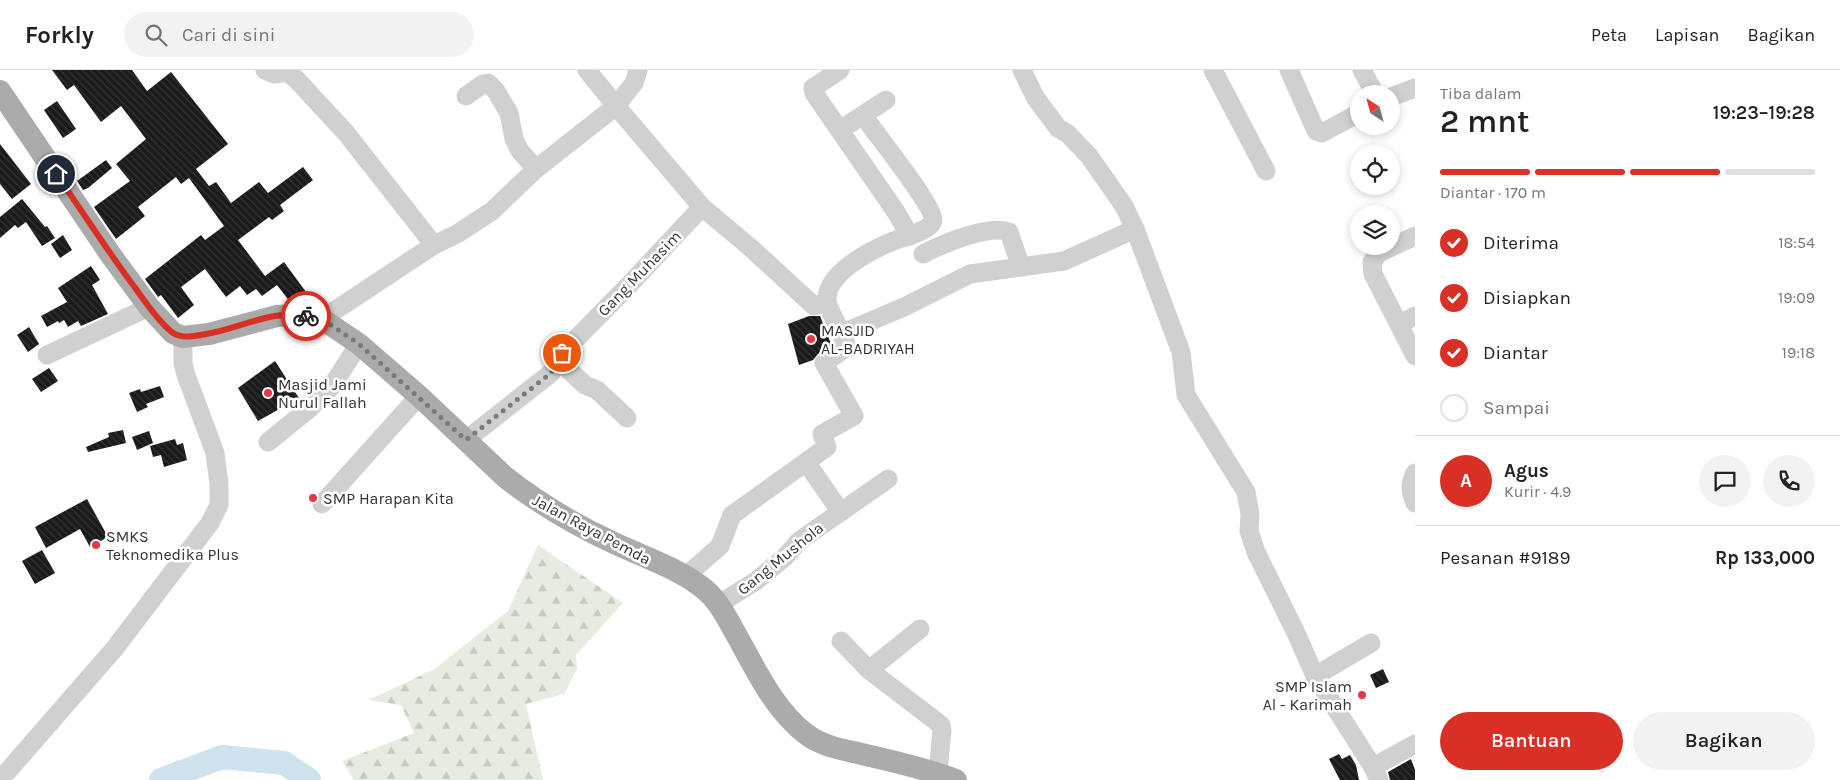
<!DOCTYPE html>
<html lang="id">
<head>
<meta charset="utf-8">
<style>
  body { margin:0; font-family:Karla,sans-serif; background:#f2f2f2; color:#222; height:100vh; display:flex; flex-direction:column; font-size:19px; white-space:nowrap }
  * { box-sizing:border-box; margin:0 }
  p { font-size:16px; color:#767676 }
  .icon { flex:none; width:28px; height:28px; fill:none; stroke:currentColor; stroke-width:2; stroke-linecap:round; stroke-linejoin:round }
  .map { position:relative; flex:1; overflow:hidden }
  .drawer { display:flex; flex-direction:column; background:#fff; width:425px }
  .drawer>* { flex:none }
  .needle { width:32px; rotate:324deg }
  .tools { position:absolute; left:1350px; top:15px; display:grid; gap:10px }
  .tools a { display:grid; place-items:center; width:50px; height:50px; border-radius:50%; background:#fff; box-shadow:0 2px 8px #0003; font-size:25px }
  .pin { position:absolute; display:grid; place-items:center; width:42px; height:42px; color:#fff; margin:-21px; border:2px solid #fff; border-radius:50%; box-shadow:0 1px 5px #0007 }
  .courier { position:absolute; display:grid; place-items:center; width:50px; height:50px; margin:-25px; border:4px solid #d93025; border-radius:50%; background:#fff; color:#222; box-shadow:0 1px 6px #0007 }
  .summary em { font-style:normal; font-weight:600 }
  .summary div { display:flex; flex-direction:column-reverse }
  .summary { display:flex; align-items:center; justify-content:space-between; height:85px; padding:0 25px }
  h1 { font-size:32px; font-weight:600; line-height:38px }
  .bar { display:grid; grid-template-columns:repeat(4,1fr); gap:8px 5px; align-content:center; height:60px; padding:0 25px }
  .bar i { height:6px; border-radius:4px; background:#e0e0e0 }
  .bar .selected { background:#d93025 }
  .bar p { grid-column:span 4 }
  .line { display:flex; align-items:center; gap:12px; padding:0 25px; border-top:1px solid #e0e0e0 }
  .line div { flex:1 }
  .round { display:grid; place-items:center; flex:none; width:52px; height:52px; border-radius:26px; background:#f2f2f2 }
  ol { padding:0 25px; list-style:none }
  li { display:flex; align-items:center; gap:15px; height:55px }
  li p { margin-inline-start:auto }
  li .icon { padding:5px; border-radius:50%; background:#d93025; color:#fff; stroke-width:4 }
  li:last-child { color:#767676 }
  li i { width:28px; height:28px; border:2px solid #e0e0e0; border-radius:50% }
  .cta { display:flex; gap:10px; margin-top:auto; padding:10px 25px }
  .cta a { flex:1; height:58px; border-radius:30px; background:#d93025; color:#fff; font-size:20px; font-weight:600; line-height:58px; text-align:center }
  .cta a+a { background:#f2f2f2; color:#222 }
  header { display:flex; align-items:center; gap:30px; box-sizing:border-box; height:70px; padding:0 25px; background:#fff; border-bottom:1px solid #e0e0e0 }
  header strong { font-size:24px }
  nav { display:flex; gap:28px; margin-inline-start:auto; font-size:18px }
  .search { width:350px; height:45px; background:#f2f2f2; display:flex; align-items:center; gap:12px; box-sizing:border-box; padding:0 18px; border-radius:28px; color:#767676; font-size:19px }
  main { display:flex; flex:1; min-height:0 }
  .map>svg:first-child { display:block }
  .forest { fill:url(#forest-firs) }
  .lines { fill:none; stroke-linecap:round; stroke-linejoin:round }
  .river { stroke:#cfe2ee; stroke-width:24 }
  .building { fill:url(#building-back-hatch) }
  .minor { stroke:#d0d0d0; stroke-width:19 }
  .major { stroke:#ababab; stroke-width:22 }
  .done { stroke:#7a7a7a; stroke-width:5; stroke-dasharray:0 9 }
  .route { stroke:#d93025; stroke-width:6 }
  .poi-dot { fill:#e63946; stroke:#fff; stroke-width:2 }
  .labels { text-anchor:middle; stroke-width:5; stroke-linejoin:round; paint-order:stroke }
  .street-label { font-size:16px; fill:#333; stroke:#fff }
  .poi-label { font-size:16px; fill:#333; stroke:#fff; text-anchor:start }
</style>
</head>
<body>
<header>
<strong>Forkly</strong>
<div class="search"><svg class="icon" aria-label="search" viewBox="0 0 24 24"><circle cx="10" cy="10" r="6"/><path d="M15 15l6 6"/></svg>Cari di sini</div>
<nav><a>Peta</a><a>Lapisan</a><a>Bagikan</a></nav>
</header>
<main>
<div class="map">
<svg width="1415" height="710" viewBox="0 0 1415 710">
  <defs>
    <pattern id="forest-firs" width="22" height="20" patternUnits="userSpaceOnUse" patternTransform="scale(1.25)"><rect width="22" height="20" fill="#e6ecdf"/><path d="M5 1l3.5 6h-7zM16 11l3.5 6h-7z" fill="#c6cbc0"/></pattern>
    <pattern id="building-back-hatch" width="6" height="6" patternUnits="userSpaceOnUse" patternTransform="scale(1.25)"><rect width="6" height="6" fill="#1a1a1a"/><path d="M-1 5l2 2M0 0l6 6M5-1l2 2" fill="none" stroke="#333"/></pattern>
  </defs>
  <rect width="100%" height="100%" fill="#fff"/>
  <!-- forest -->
  <path class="forest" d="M538 475 623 533 576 585 577 599 564 624 526 634 543 710H354L342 691 414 663 401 635 368 630 433 600 508 541Z"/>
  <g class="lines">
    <!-- river -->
    <path class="river" d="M161 710 222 687 284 693 309 710"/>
  </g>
  <!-- building -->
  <g class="building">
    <path d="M52 0H132L147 21 171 2 228 74 196 99 209 116 216 112 231 133 259 112 268 123 303 97 313 110 280 135 284 141 272 150 269 147 238 170 265 206 284 192 306 222 290 232 277 215 262 226 256 219 247 225 240 216 226 227 205 199 181 217 194 235 178 248 161 225 158 227 145 209 201 165 205 170 224 156 189 108 181 114 176 107 138 137 145 146 116 169 94 137 130 111 116 94 146 69 121 36 101 52 74 15 67 20Z"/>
    <path d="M57 31 76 59 63 68 44 40Z"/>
    <path d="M0 74 31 114 12 129 0 114Z"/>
    <path d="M106 90 112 98 88 118 83 120 77 111Z"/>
    <path d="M22 129 45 157 47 156 55 168 42 176 26 152 18 158 15 155 0 168V147Z"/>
    <path d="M63 165 72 180 60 188 51 174Z"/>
    <path d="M91 196 100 210 92 215 108 244 81 256 78 251 68 257 64 250 59 253 58 251 47 257 41 246 67 232 58 218Z"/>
    <path d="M809 246H820L831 274 818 284 813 290 799 295 788 254Z"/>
    <path d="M29 257 39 274 28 282 17 265Z"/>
    <path d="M275 291 299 328 258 351 238 318Z"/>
    <path d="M49 298 58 311 41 322 32 309Z"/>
    <path d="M160 316 164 327 146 334 148 337 137 342 129 323 140 319 141 322Z"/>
    <path d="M123 360 126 373 88 382 86 377 109 367 108 363Z"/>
    <path d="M149 361 153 373 137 380 132 367Z"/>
    <path d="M175 369 177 375 183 373 187 390 164 397 161 385 153 387 150 376Z"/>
    <path d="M87 429 108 467 90 477 80 459 46 478 35 457Z"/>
    <path d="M42 480 55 503 35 514 22 491Z"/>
    <path d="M1383 599 1389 612 1376 618 1370 605Z"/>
    <path d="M1339 684 1342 689 1350 685 1356 695 1359 710H1340L1329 689Z"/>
    <path d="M1411 689 1415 700V710H1390L1388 702Z"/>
  </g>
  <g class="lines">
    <!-- minor -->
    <g class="minor">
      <path d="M265 0 274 4 287 2 297 10 346 63 434 175"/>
      <path d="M587 0 616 36 702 137 751 178 814 236 827 232"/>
      <path d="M840 0 813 18 814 23 896 142 910 166"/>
      <path d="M1022 0 1035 27 1058 58 1068 64 1089 86 1124 136 1135 159 1181 282 1186 325 1246 422 1250 444 1249 461 1256 482 1296 563 1315 606 1373 697 1379 710"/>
      <path d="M1213 0 1266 101"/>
      <path d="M1289 0 1316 61 1322 63 1359 43"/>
      <path d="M1362 0 1375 24"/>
      <path d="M466 26 483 14 488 13 496 21 509 43 514 69 520 81 536 99"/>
      <path d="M1391 27 1415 18"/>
      <path d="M865 48C876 64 934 136 933 150 932 161 900 168 891 172 869 181 825 204 827 231 828 239 838 255 841 263L855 258 906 236 970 204 1064 191 1135 159"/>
      <path d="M840 60 886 30"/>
      <path d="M1415 166 1379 183 1372 192 1373 204 1415 286"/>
      <path d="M923 184C942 174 989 154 1009 162L1021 197"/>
      <path d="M322 249 434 175 457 164 492 141 536 99 616 36 634 13 638 0"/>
      <path d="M1399 254 1415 246"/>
      <path d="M47 285 149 237"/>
      <path d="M559 291 585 315 597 320 627 348"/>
      <path d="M466 370 551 303 562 283 629 215 702 137"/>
      <path d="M268 372 310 338 332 316 359 274"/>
      <path d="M1415 403C1409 415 1410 421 1415 433"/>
      <path d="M322 434 419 326"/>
      <path d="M840 441 806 392 827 377 822 364 854 346 824 293 847 277 841 263"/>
      <path d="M686 506 720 476 732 445 806 392"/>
      <path d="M719 534 756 511 785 487 799 471 888 409"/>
      <path d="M841 571 869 600 941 655 942 660 938 703"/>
      <path d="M869 600 920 559"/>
      <path d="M1315 606 1371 573"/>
      <path d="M1373 697 1415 674"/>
      <path d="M0 710 115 578 210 453 219 435V414L215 383 186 305 183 293V267"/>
    </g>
    <!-- major -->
    <path class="major" d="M0 21 110 184 149 237 173 263 183 267 209 264 277 246 299 245 322 249 359 274 419 326 505 407C538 433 575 455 614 473 642 486 674 497 699 515 715 526 724 542 733 559 754 595 772 638 806 664 823 677 845 680 866 685 896 692 927 699 956 710"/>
  </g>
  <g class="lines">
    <!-- done -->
    <path class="done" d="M306 246 322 249 359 274 466 370 551 303 562 283"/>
    <!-- route -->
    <path class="route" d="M56 104C83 142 108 182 136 219 145 232 161 254 173 263 183 269 195 266 206 264 239 259 272 239 306 246"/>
  </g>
  <!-- markers -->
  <g class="poi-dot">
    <circle cx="811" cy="269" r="5"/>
    <circle cx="268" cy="323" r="5"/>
    <circle cx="313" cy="428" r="5"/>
    <circle cx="96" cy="475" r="5"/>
    <circle cx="1362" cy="625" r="5"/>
  </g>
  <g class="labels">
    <!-- street labels -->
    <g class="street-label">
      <text transform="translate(639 203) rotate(-46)" y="6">Gang Muhasim</text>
      <text transform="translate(592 459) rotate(28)" y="6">Jalan Raya Pemda</text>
      <text transform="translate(780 488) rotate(-39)" y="6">Gang Mushola</text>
    </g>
    <!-- poi labels -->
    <g class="poi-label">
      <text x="821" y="266">MASJID<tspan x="821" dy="18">AL-BADRIYAH</tspan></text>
      <text x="278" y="320">Masjid Jami<tspan x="278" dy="18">Nurul Fallah</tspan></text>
      <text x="323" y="434">SMP Harapan Kita</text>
      <text x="106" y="472">SMKS<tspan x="106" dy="18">Teknomedika Plus</tspan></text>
      <text x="1352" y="622" text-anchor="end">SMP Islam<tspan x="1352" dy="18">Al - Karimah</tspan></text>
    </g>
  </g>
</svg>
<div class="tools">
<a><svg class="needle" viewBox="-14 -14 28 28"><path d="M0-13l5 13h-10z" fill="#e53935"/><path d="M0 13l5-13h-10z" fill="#767676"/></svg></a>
<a><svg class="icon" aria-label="locate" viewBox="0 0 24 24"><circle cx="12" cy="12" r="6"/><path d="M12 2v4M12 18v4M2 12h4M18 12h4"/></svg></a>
<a><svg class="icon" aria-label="layers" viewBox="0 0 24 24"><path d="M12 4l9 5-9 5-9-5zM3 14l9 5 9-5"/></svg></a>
</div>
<div class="pin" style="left:562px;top:283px;background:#ea580c"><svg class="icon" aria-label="bag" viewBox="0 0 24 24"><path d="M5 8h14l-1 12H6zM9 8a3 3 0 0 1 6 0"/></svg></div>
<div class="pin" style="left:56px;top:104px;background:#1f2937"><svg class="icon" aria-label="home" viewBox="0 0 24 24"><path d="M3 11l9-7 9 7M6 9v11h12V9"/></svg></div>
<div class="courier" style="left:306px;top:246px"><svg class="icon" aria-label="bike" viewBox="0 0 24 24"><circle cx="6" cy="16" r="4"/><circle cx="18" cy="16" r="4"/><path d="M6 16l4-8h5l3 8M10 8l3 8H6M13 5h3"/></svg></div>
</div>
<section class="drawer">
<div class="summary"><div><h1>2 mnt</h1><p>Tiba dalam</p></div><em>19:23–19:28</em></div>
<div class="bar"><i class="selected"></i><i class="selected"></i><i class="selected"></i><i></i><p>Diantar · 170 m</p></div>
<ol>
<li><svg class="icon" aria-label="check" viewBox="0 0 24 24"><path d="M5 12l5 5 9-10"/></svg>Diterima<p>18:54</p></li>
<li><svg class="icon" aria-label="check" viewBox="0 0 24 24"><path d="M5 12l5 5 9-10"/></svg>Disiapkan<p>19:09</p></li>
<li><svg class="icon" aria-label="check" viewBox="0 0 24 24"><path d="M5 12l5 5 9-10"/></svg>Diantar<p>19:18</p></li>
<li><i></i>Sampai</li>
</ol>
<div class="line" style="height:90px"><b class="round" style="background:#d93025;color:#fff">A</b><div><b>Agus</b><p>Kurir · 4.9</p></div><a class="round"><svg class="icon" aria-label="chat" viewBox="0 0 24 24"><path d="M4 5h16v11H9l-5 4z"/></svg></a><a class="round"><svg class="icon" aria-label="phone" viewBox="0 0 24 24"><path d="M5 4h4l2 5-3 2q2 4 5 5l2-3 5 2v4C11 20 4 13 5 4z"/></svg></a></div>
<div class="line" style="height:65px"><div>Pesanan #9189</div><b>Rp 133,000</b></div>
<div class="cta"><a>Bantuan</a><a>Bagikan</a></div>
</section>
</main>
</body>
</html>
